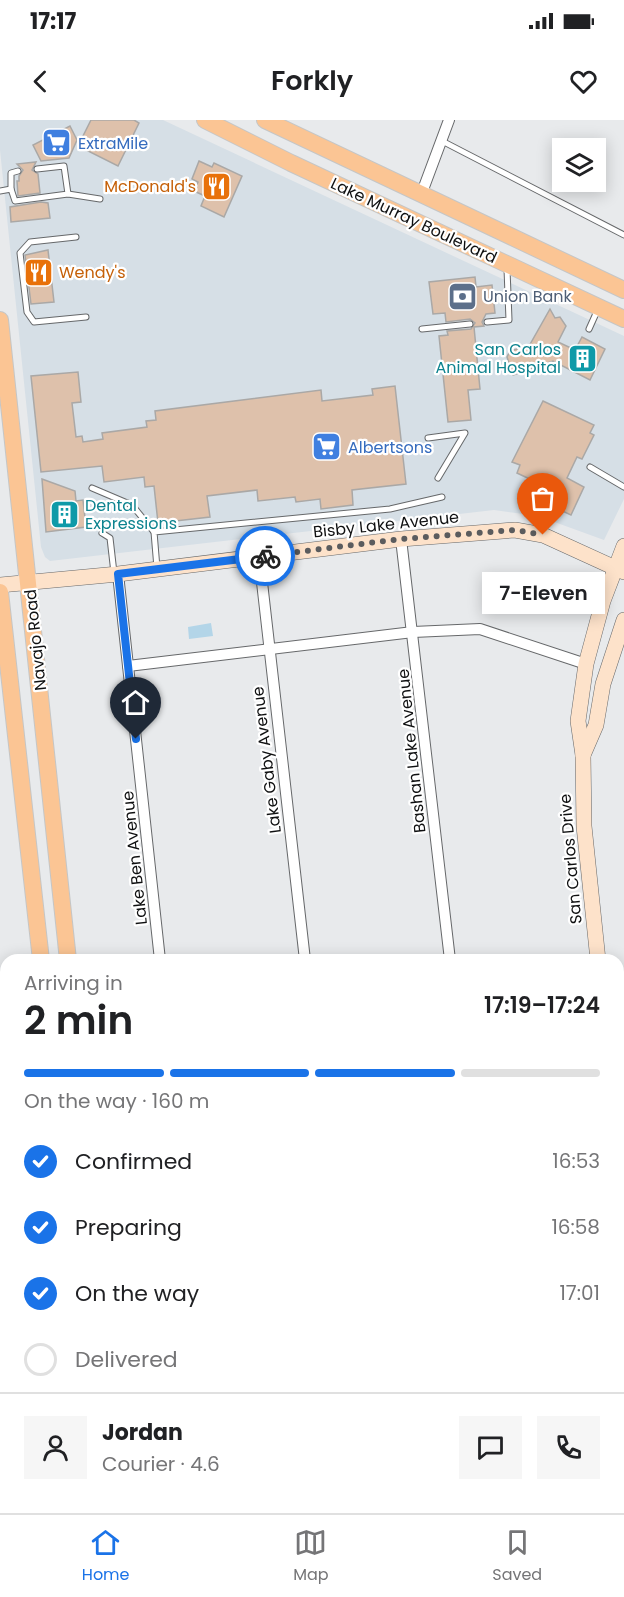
<!DOCTYPE html>
<html lang="en">
<head>
<meta charset="utf-8">
<style>
  body { margin:0; font-family:Poppins,sans-serif; background:#f6f6f6; color:#202124; height:100vh; display:flex; flex-direction:column; font-size:22px; white-space:nowrap }
  * { box-sizing:border-box; margin:0 }
  p { font-size:20px; color:#757577 }
  .icon { flex:none; width:33px; height:33px; fill:none; stroke:currentColor; stroke-width:2; stroke-linecap:round; stroke-linejoin:round }
  .map { position:relative; flex:1; overflow:hidden }
  .details { position:absolute; left:0px; top:834px; width:624px; height:560px; display:flex; flex-direction:column; background:#fff; border-radius:18px 18px 0 0; box-shadow:0 3px 15px #0003 }
  .details>* { flex:none }
  .controls { position:absolute; left:552px; top:18px; display:grid; gap:12px }
  .controls a { display:grid; place-items:center; width:54px; height:54px; border-radius:0px; background:#fff; box-shadow:0 3px 15px #0003; font-size:30px }
  .pin { position:absolute; display:grid; place-items:center; width:51px; height:51px; color:#fff; margin:-62px -26px; border-radius:50% 50% 50% 0; rotate:-45deg; box-shadow:0 0 6px #0007 }
  .pin .icon { rotate:45deg }
  .courier { position:absolute; display:grid; place-items:center; width:60px; height:60px; margin:-30px; border:4px solid #1a73e8; border-radius:50%; background:#fff; color:#222; box-shadow:0 2px 8px #0007 }
  .bubble { position:absolute; height:42px; border-radius:0px; background:#fff; box-shadow:0 3px 15px #0003; font-size:20px; font-weight:600; line-height:42px; text-align:center }
  .summary em { font-style:normal; font-weight:600 }
  .summary div { display:flex; flex-direction:column-reverse }
  .summary { display:flex; align-items:center; justify-content:space-between; height:102px; padding:0 24px }
  h1 { font-size:39px; font-weight:600; line-height:45px }
  .bar { display:grid; grid-template-columns:repeat(4,1fr); gap:9px 6px; align-content:center; height:72px; padding:0 24px }
  .bar i { height:8px; border-radius:4px; background:#e0e0e0 }
  .bar .active { background:#1a73e8 }
  .bar p { grid-column:span 4 }
  .line { display:flex; align-items:center; gap:15px; padding:0 24px; border-top:2px solid #e0e0e0 }
  .line div { flex:1 }
  .round { display:grid; place-items:center; flex:none; width:63px; height:63px; border-radius:0px; background:#f6f6f6 }
  ol { padding:0 24px; list-style:none }
  li { display:flex; align-items:center; gap:18px; height:66px }
  li p { margin-inline-start:auto }
  li .icon { padding:6px; border-radius:50%; background:#1a73e8; color:#fff; stroke-width:4 }
  li:last-child { color:#757577 }
  li i { width:33px; height:33px; border:3px solid #e0e0e0; border-radius:50% }
  .status { display:flex; justify-content:space-between; align-items:center; height:42px; padding:0 30px; background:#fff; direction:ltr }
  .status svg { height:16px; fill:currentColor }
  header { display:flex; justify-content:space-between; align-items:center; height:78px; padding:0 24px; background:#fff; font-size:27px; font-weight:600 }
  .tab-bar { display:flex; justify-content:space-around; align-items:center; height:84px; border-top:2px solid #e0e0e0; background:#fff; font-size:16px; color:#757577 }
  .tab-bar a { display:grid; justify-items:center; gap:3px }
  .tab-bar .active { color:#1a73e8 }
  .map>svg:first-child { display:block }
  .built { fill:#d6dfe6 }
  .green { fill:#b8cebd }
  .water { fill:#b3d5e8 }
  .building { fill:#dec1ab; stroke:#aaa8a6; stroke-width:1.5 }
  .lines { fill:none; stroke-linecap:round; stroke-linejoin:round }
  .lane-casing { stroke:#66686a; stroke-width:7 }
  .street-casing { stroke:#66686a; stroke-width:12 }
  .secondary-casing { stroke:#66686a; stroke-width:16 }
  .primary-casing { stroke:#c5c6c6; stroke-width:18 }
  .lane { stroke:#fff; stroke-width:5 }
  .street { stroke:#fff; stroke-width:10 }
  .secondary { stroke:#fde2ca; stroke-width:15 }
  .primary { stroke:#fbc594; stroke-width:16 }
  .done { stroke:#5b5c5e; stroke-width:6; stroke-dasharray:0 10.8 }
  .route { stroke:#1a73e8; stroke-width:8 }
  .labels { text-anchor:middle; stroke-width:4.5; stroke-linejoin:round; paint-order:stroke }
  .shop-label { font-size:16px; fill:#366cbe; stroke:#fff; text-anchor:start }
  .food-label { font-size:16px; fill:#c56008; stroke:#fff; text-anchor:end }
  .street-label { font-size:16px; fill:#0f1011; stroke:#fff }
  .service-label { font-size:16px; fill:#4e5e75; stroke:#fff; text-anchor:start }
  .culture-label { font-size:16px; fill:#0d838f; stroke:#fff; text-anchor:end }
</style>
</head>
<body>
<div class="status"><b>17:17</b><svg viewBox="0 0 49 12"><path d="M0 12V9h3v3zM5 12V6h3v6zM10 12V3h3v9zM15 12V0h3v12zM26 1h20v11H26zM47 4h2v5h-2z"/></svg></div>
<header><svg class="icon" aria-label="back" viewBox="0 0 24 24"><path d="M15 5l-7 7 7 7"/></svg>Forkly<svg class="icon" aria-label="heart" viewBox="0 0 24 24"><path d="M12 20l-8-8c-3-5 5-10 8-4 3-6 11-1 8 4z"/></svg></header>
<div class="map">
<svg width="624" height="1393" viewBox="0 0 624 1393">
  <rect width="100%" height="100%" fill="#e8eaec"/>
  <!-- built -->
  <g class="built">
    <path d="M0 0H163L624 216V379L604 420 538 396 494 390 50 441 45 437 41 427 0 30Z"/>
    <path d="M618 1169 624 1217V1393H152L151 1388H618Z"/>
  </g>
  <!-- green -->
  <path class="green" d="M464 1388H591L592 1393H465Z"/>
  <!-- water -->
  <path class="water" d="M211 503 213 516 189 519 188 507Z"/>
  <!-- building -->
  <g class="building">
    <path d="M91 0H134L139 3 118 46 78 26Z"/>
    <path d="M70 6 77 20 69 38 41 41 33 25Z"/>
    <path d="M199 41 212 47 214 43 242 56 224 97 201 86 205 76 194 71 198 62 192 59Z"/>
    <path d="M36 42 32 50 38 54 40 73 18 76 17 61H19V56L23 50 17 44Z"/>
    <path d="M41 82 48 83 50 98 11 102 10 87Z"/>
    <path d="M48 130 54 182 31 184 25 135Z"/>
    <path d="M475 157 476 167 492 165 495 193 486 194 482 202 484 206 474 207 480 269 468 270 471 300 448 302 439 216 448 215 447 211 471 209 475 203 470 199 446 202 445 193 433 194 429 162Z"/>
    <path d="M550 189 555 198 560 197 566 206 558 222 575 230 582 217 605 229 590 260 553 241 513 255 507 237 510 231 529 226Z"/>
    <path d="M78 252 81 282 72 283 76 317 82 316 83 322 103 319 102 313 147 307 146 301 156 300 155 291 321 270 322 281 373 275 372 269 395 266 406 364 352 370 353 385 321 389 320 379 296 382 295 377 258 381 257 370 207 376 210 397 158 403 154 366 145 367 144 357 104 362 102 346 41 352 31 256Z"/>
    <path d="M543 281 594 305 590 313 594 315 582 339 577 337 567 358 584 367 571 395 545 383 551 369 517 353 520 345 512 342Z"/>
    <path d="M42 359 75 371 76 381 83 380 86 407 46 412Z"/>
  </g>
  <g class="lines">
    <defs>
      <g id="lane">
        <path d="M442 21 624 115"/>
        <path d="M11 69V53L18 51"/>
        <path d="M0 71 11 69 15 81 68 74 64 46 37 49"/>
        <path d="M68 74 100 79"/>
        <path d="M76 117 30 122 20 133 27 192 34 202 86 197"/>
        <path d="M487 202 509 200 507 149"/>
        <path d="M422 209 470 204"/>
        <path d="M589 209 598 189"/>
        <path d="M428 318 465 313 438 358"/>
        <path d="M590 347 624 367"/>
        <path d="M92 368 132 385 154 412"/>
        <path d="M102 413 110 418 114 453"/>
        <path d="M157 448 154 412 390 389 442 377"/>
      </g>
      <g id="street">
        <path d="M421 75 449 0"/>
        <path d="M401 419 450 840"/>
        <path d="M259 436 305 840"/>
        <path d="M118 454 160 840"/>
        <path d="M128 546 413 512 480 509 586 544"/>
        <path d="M0 1360 3 1393"/>
      </g>
      <g id="secondary">
        <path d="M0 465 118 454 401 419 515 410 543 415 624 452"/>
        <path d="M583 635 596 605 603 564 624 500"/>
        <path d="M598 840 584 706 583 635 578 601 586 544 603 481 624 426"/>
        <path d="M618 1024 624 1079"/>
        <path d="M618 1122 624 1121"/>
        <path d="M0 1195 6 1194"/>
      </g>
      <g id="primary">
        <path d="M205 0 291 43 624 199"/>
        <path d="M265 0 624 170"/>
        <path d="M0 200 68 840"/>
        <path d="M0 472 41 840"/>
        <path d="M103 1388 104 1393"/>
        <path d="M128 1388 129 1393"/>
      </g>
    </defs>
    <!-- lane casing -->
    <use href="#lane" class="lane-casing"/>
    <!-- street casing -->
    <use href="#street" class="street-casing"/>
    <!-- secondary casing -->
    <use href="#secondary" class="secondary-casing"/>
    <!-- primary casing -->
    <use href="#primary" class="primary-casing"/>
    <!-- lane -->
    <use href="#lane" class="lane"/>
    <!-- street -->
    <use href="#street" class="street"/>
    <!-- secondary -->
    <use href="#secondary" class="secondary"/>
    <!-- primary -->
    <use href="#primary" class="primary"/>
  </g>
  <g class="lines">
    <!-- done -->
    <path class="done" d="M265 436 401 419 515 410 543 415"/>
    <!-- route -->
    <path class="route" d="M136 619 118 454 265 436"/>
  </g>
  <!-- icons -->
  <defs>
    <symbol id="supermarket-square" viewBox="-11 -11 22 22"><rect x="-9" y="-9" width="18" height="18" rx="4" fill="#3f7fe0" stroke="#fff"/><path d="M-6-5.5h2.5l.6 2H6L4.5 2H-2.5L-4.4-4H-6ZM-1.5 3.2a1.3 1.3 0 1 0 .1 0ZM3 3.2a1.3 1.3 0 1 0 .1 0Z" fill="#fff"/></symbol>
    <symbol id="restaurant-square" viewBox="-11 -11 22 22"><rect x="-9" y="-9" width="18" height="18" rx="4" fill="#e8710a" stroke="#fff"/><path d="M-5-6h1v4h1v-4h1v4h1v-4h1v5L-1.5 .5V6h-2V.5L-5-1ZM5-6V6H3V1.5H1.5Q1.5-4 5-6Z" fill="#fff"/></symbol>
    <symbol id="bank-square" viewBox="-11 -11 22 22"><rect x="-9" y="-9" width="18" height="18" rx="4" fill="#5c6f8a" stroke="#fff"/><path d="M-6-4H6V4H-6ZM0-2.3a2.3 2.3 0 1 0 0 4.6a2.3 2.3 0 1 0 0-4.6Z" fill="#fff"/></symbol>
    <symbol id="building-square" viewBox="-11 -11 22 22"><rect x="-9" y="-9" width="18" height="18" rx="4" fill="#0f9aa8" stroke="#fff"/><path d="M-4-6H4V6H1V3H-1V6H-4ZM-2.5-4.3h1.7v1.8h-1.7ZM.8-4.3h1.7v1.8H.8ZM-2.5-1h1.7V.8h-1.7ZM.8-1h1.7V.8H.8Z" fill="#fff"/></symbol>
  </defs>
  <g fill-rule="evenodd">
    <use href="#supermarket-square" x="40" y="6" width="33" height="33"/>
    <use href="#restaurant-square" x="200" y="50" width="33" height="33"/>
    <use href="#restaurant-square" x="22" y="136" width="33" height="33"/>
    <use href="#bank-square" x="446" y="160" width="33" height="33"/>
    <use href="#building-square" x="566" y="222" width="33" height="33"/>
    <use href="#supermarket-square" x="310" y="310" width="33" height="33"/>
    <use href="#building-square" x="48" y="378" width="33" height="33"/>
  </g>
  <g class="labels">
    <!-- shop labels -->
    <g class="shop-label">
      <text x="78" y="29">ExtraMile</text>
      <text x="348" y="333">Albertsons</text>
    </g>
    <!-- food labels -->
    <g class="food-label">
      <text x="196" y="72">McDonald's</text>
      <text x="59" y="158" text-anchor="start">Wendy's</text>
    </g>
    <!-- street labels -->
    <g class="street-label">
      <text transform="translate(414 100) rotate(25)" y="6">Lake Murray Boulevard</text>
      <text transform="translate(386 404) rotate(-6)" y="6">Bisby Lake Avenue</text>
      <text transform="translate(35 520) rotate(-96)" y="6">Navajo Road</text>
      <text transform="translate(411 631) rotate(-96)" y="6">Bashan Lake Avenue</text>
      <text transform="translate(266 640) rotate(-97)" y="6">Lake Gaby Avenue</text>
      <text transform="translate(134 738) rotate(-96)" y="6">Lake Ben Avenue</text>
      <text transform="translate(570 739) rotate(-95)" y="6">San Carlos Drive</text>
    </g>
    <!-- service labels -->
    <g class="service-label">
      <text x="483" y="182">Union Bank</text>
    </g>
    <!-- culture labels -->
    <g class="culture-label">
      <text x="561" y="235">San Carlos<tspan x="561" dy="18">Animal Hospital</tspan></text>
      <text x="85" y="391" text-anchor="start">Dental<tspan x="85" dy="18">Expressions</tspan></text>
    </g>
  </g>
</svg>
<div class="controls">
<a><svg class="icon" aria-label="layers" viewBox="0 0 24 24"><path d="M12 4l9 5-9 5-9-5zM3 14l9 5 9-5"/></svg></a>
</div>
<div class="pin" style="left:543px;top:415px;background:#ea580c"><svg class="icon" aria-label="bag" viewBox="0 0 24 24"><path d="M5 8h14l-1 12H6zM9 8a3 3 0 0 1 6 0"/></svg></div>
<div class="pin" style="left:136px;top:619px;background:#1f2937"><svg class="icon" aria-label="home" viewBox="0 0 24 24"><path d="M3 11l9-7 9 7M6 9v11h12V9"/></svg></div>
<div class="courier" style="left:265px;top:436px"><svg class="icon" aria-label="bike" viewBox="0 0 24 24"><circle cx="6" cy="16" r="4"/><circle cx="18" cy="16" r="4"/><path d="M6 16l4-8h5l3 8M10 8l3 8H6M13 5h3"/></svg></div>
<div class="bubble" style="left:482px;top:452px;width:123px">7-Eleven</div>
<section class="details">
<div class="summary"><div><h1>2 min</h1><p>Arriving in</p></div><em>17:19–17:24</em></div>
<div class="bar"><i class="active"></i><i class="active"></i><i class="active"></i><i></i><p>On the way · 160 m</p></div>
<ol>
<li><svg class="icon" aria-label="check" viewBox="0 0 24 24"><path d="M5 12l5 5 9-10"/></svg>Confirmed<p>16:53</p></li>
<li><svg class="icon" aria-label="check" viewBox="0 0 24 24"><path d="M5 12l5 5 9-10"/></svg>Preparing<p>16:58</p></li>
<li><svg class="icon" aria-label="check" viewBox="0 0 24 24"><path d="M5 12l5 5 9-10"/></svg>On the way<p>17:01</p></li>
<li><i></i>Delivered</li>
</ol>
<div class="line" style="height:108px"><a class="round"><svg class="icon" aria-label="person" viewBox="0 0 24 24"><circle cx="12" cy="8" r="4"/><path d="M4 21q1-7 8-7t8 7"/></svg></a><div><b>Jordan</b><p>Courier · 4.6</p></div><a class="round"><svg class="icon" aria-label="chat" viewBox="0 0 24 24"><path d="M4 5h16v11H9l-5 4z"/></svg></a><a class="round"><svg class="icon" aria-label="phone" viewBox="0 0 24 24"><path d="M5 4h4l2 5-3 2q2 4 5 5l2-3 5 2v4C11 20 4 13 5 4z"/></svg></a></div>
</section>
</div>
<nav class="tab-bar">
<a class="active"><svg class="icon" aria-label="home" viewBox="0 0 24 24"><path d="M3 11l9-7 9 7M6 9v11h12V9"/></svg>Home</a>
<a><svg class="icon" aria-label="map" viewBox="0 0 24 24"><path d="M3 6l6-2 6 2 6-2v14l-6 2-6-2-6 2zM9 4v14M15 6v14"/></svg>Map</a>
<a><svg class="icon" aria-label="saved" viewBox="0 0 24 24"><path d="M7 4h10v16l-5-4-5 4z"/></svg>Saved</a>
</nav>
</body>
</html>
